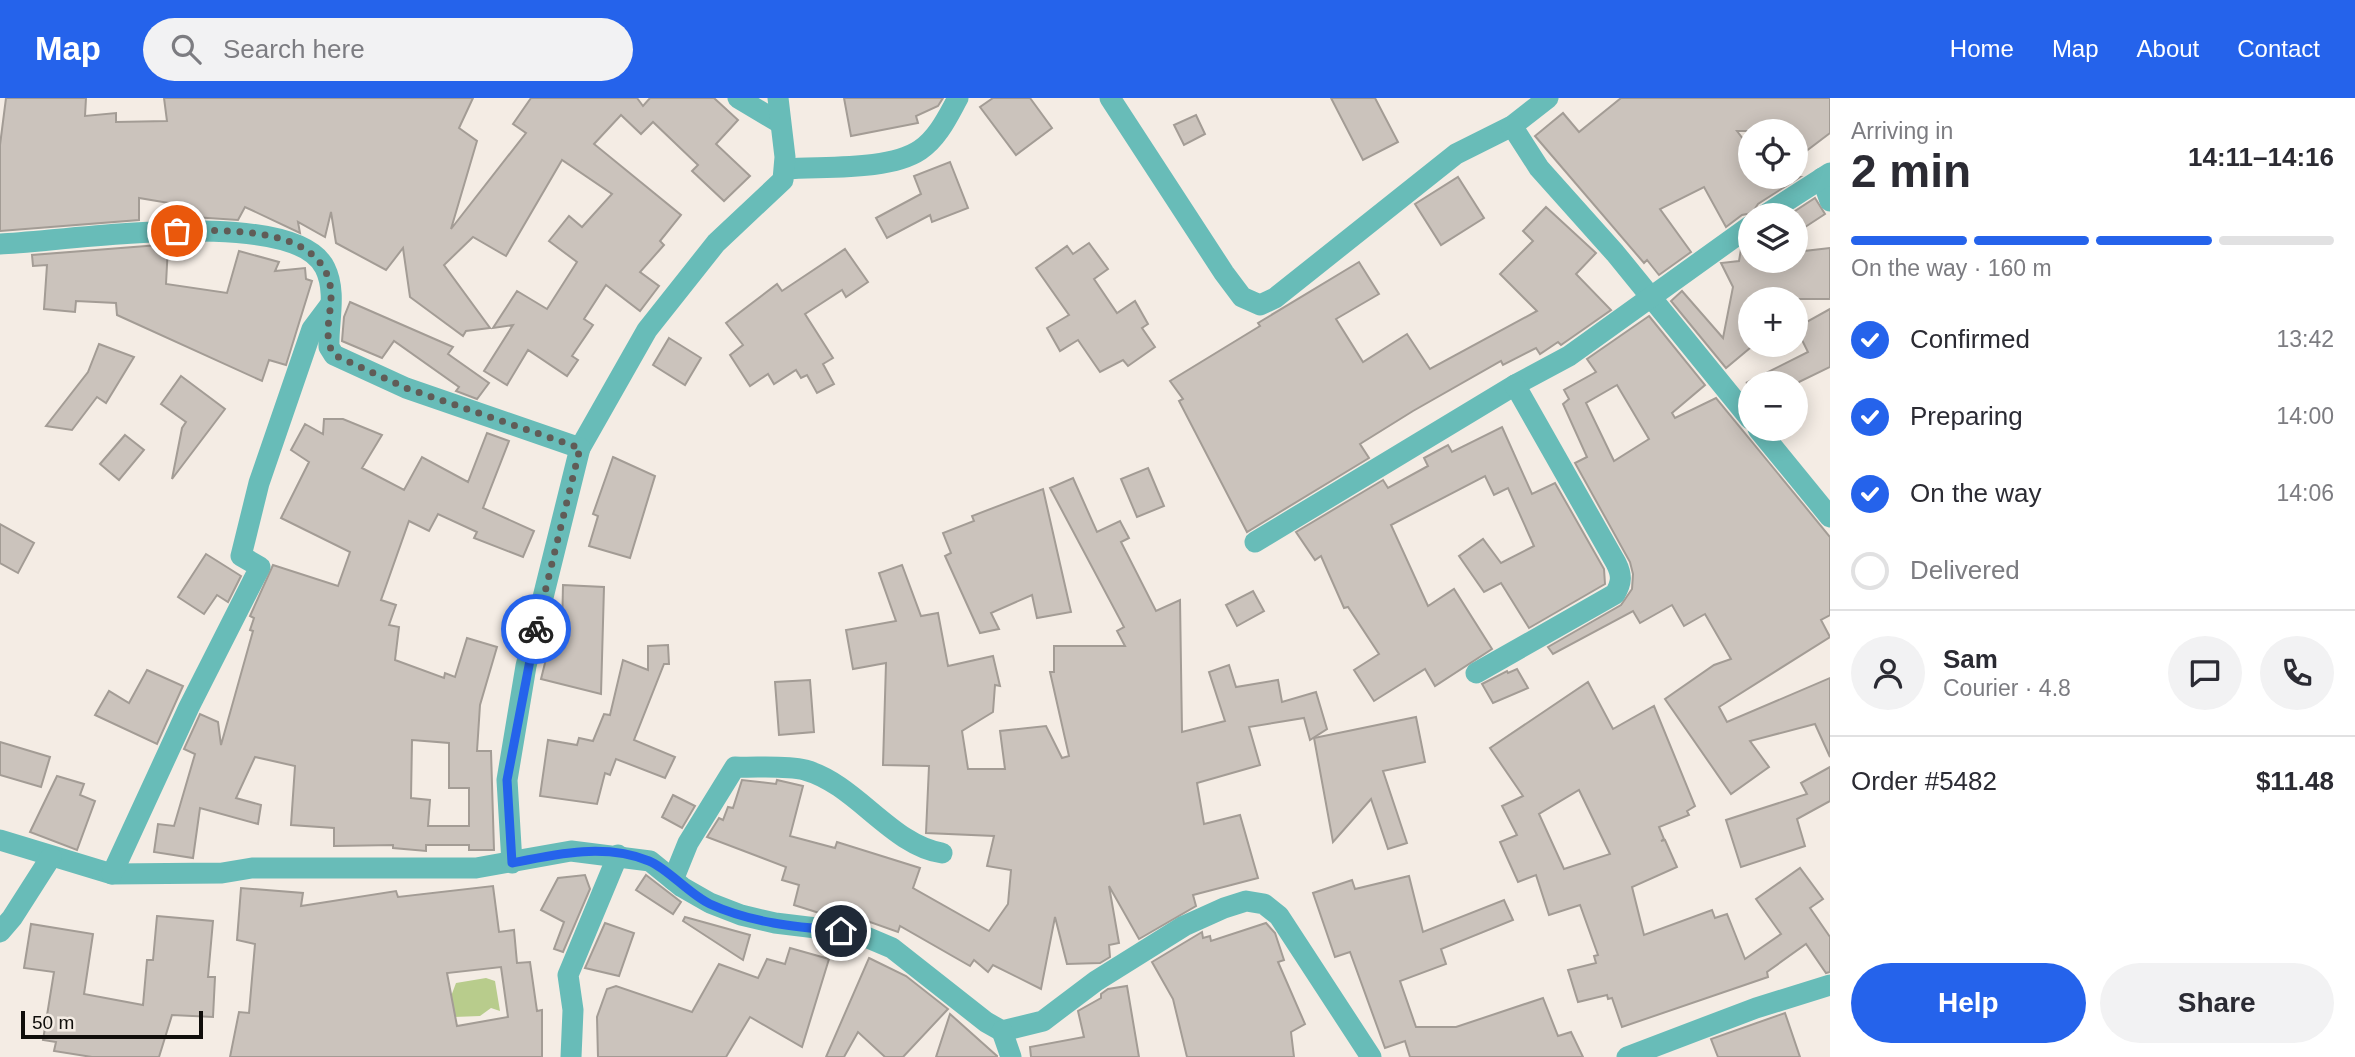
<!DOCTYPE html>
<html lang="en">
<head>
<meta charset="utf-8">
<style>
  body { margin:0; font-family:Arial,sans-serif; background:#f2f2f3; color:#2b2b33; height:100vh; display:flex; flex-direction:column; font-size:26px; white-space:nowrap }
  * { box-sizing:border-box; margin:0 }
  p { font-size:23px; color:#7c7c81 }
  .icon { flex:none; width:38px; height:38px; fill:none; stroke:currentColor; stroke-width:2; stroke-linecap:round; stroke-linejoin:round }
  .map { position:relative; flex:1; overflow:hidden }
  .panel { display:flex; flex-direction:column; background:#fff; width:525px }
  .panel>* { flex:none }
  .fabs { position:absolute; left:1738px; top:21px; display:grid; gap:14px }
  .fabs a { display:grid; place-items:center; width:70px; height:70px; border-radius:50%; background:#fff; box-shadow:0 4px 18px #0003; font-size:35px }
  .scale { position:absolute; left:21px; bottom:18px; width:182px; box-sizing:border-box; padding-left:7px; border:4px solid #100e0b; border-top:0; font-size:19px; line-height:24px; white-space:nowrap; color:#100e0b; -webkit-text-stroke:5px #f4ece4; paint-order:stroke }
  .pin { position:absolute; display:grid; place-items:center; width:60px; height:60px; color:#fff; margin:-30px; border:4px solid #fff; border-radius:50%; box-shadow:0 2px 7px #0007 }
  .courier { position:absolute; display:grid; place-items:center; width:70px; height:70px; margin:-35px; border:5px solid #2563eb; border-radius:50%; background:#fff; color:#222; box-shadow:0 2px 9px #0007 }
  .head em { font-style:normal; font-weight:700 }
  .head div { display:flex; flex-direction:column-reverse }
  .head { display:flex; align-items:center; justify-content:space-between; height:119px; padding:0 21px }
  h1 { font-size:46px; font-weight:700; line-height:52px }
  .bar { display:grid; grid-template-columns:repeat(4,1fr); gap:10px 7px; align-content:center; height:84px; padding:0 21px }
  .bar i { height:9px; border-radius:5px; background:#e1e1e2 }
  .bar .current { background:#2563eb }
  .bar p { grid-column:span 4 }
  .line { display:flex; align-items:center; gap:18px; padding:0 21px; border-top:2px solid #e1e1e2 }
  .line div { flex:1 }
  .round { display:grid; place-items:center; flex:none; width:74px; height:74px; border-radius:37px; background:#f2f2f3 }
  ol { padding:0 21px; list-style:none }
  li { display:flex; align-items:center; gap:21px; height:77px }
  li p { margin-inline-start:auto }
  li .icon { padding:7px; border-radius:50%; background:#2563eb; color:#fff; stroke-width:4 }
  li:last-child { color:#7c7c81 }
  li i { width:38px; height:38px; border:4px solid #e1e1e2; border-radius:50% }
  .cta { display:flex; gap:14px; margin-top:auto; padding:14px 21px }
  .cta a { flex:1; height:80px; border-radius:42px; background:#2563eb; color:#fff; font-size:28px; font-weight:700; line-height:80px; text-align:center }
  .cta a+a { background:#f2f2f3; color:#2b2b33 }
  header { display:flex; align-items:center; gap:42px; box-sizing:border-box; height:98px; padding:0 35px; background:#2563eb; color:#fff }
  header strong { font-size:33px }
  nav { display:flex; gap:38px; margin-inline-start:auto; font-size:24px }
  .search { width:490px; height:63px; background:#f2f2f3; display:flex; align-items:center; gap:18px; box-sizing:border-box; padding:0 24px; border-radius:38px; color:#7c7c81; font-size:26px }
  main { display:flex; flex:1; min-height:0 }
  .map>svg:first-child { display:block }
  .green { fill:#b8cc8c }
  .building { fill:#cbc3bc; stroke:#a39c95; stroke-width:2; fill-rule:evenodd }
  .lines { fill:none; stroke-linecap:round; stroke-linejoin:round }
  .street { stroke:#68bcb8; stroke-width:21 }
  .done { stroke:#605c57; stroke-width:7; stroke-dasharray:0 12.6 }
  .route { stroke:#2563eb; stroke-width:9 }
</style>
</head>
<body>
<header>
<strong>Map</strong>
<div class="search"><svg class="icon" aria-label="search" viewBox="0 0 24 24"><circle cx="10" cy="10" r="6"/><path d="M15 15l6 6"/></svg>Search here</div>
<nav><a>Home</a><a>Map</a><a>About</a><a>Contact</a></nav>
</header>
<main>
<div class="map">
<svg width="1830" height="959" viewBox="0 0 1830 959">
  <rect width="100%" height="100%" fill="#f4ece4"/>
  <!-- green -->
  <path class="green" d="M486 880 495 883 500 913 491 910 480 918 454 919 450 901 456 885Z"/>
  <!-- building -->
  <g class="building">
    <path d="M6 0H86L85 18 116 15V24L167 23 164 0H473L459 30 477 43 451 131 526 35 513 26 531 0H637L643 8 650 0H714L738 22 716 46 750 78 724 103 692 73 698 67 653 24 641 36 621 17 594 46 681 117 660 143 664 147 640 174 659 188 640 213 606 187 584 221 593 227 572 258 578 262 567 278 528 252 507 287 484 273 513 227 493 230 517 193 547 211 577 164 549 143 569 118 582 129 612 96 562 62 506 158 473 139 444 167 490 230 466 233 463 238 410 199 403 150 386 172 336 145 331 114 325 139 298 124 300 135 245 109 238 122 208 120 192 119 193 109 139 100V122L0 133V47Z"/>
    <path d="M844 0H943L938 8 916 18 918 25 851 38Z"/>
    <path d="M993 0H1030L1052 30 1016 57 980 9Z"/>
    <path d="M1331 0H1375L1398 44 1363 62Z"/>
    <path d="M1621 0H1830V35L1801 57 1796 49V33H1737L1750 50V79H1800L1758 106 1752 115 1742 117 1726 129 1704 89 1660 111 1691 154 1659 177 1647 162 1644 165 1535 38 1563 15 1579 34Z"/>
    <path d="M1196 17 1205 36 1184 47 1174 27Z"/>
    <path d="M950 64 968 110 932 124 930 117 887 140 876 120 921 96 914 78Z"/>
    <path d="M1458 79 1484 120 1441 147 1415 106Z"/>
    <path d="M1815 100 1825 116 1796 135V117H1789Z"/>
    <path d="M1546 109 1596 155 1576 176 1611 212 1561 247 1558 244 1540 256 1536 250 1503 267 1501 263 1413 313 1360 346 1369 360 1247 434 1179 303 1183 301 1170 283 1260 228 1258 225 1359 164 1379 196 1336 221 1363 264 1407 236 1430 271 1537 213 1500 176 1533 143 1523 133Z"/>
    <path d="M1089 145 1108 171 1094 181 1117 215 1135 203 1148 226 1142 230 1155 249 1128 268 1123 262 1100 274 1078 242 1060 253 1047 230 1069 217 1036 170 1067 148 1073 156Z"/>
    <path d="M159 147 168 148 166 186 227 195 239 153 279 164 275 173 305 170 306 181 312 183 286 267 269 262 262 283 117 217 116 205 76 203 75 214 44 211 47 167 33 168 32 157Z"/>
    <path d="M1830 150V201H1750V250L1726 270 1671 203 1682 193 1723 240 1733 189 1721 165 1739 163 1741 151 1750 152V163H1796V154Z"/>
    <path d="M845 151 868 184 846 199 842 192 805 216 833 260 823 266 834 286 817 295 807 277 801 280 796 272 774 286 768 276 750 288 730 257 743 247 726 225 777 186 782 193Z"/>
    <path d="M350 204 453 249 448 256 489 285 477 301 456 293 459 289 394 243 382 260 342 243 344 219Z"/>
    <path d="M1830 211V269L1797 285H1746L1808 254 1796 230Z"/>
    <path d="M1649 218 1705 287 1672 315 1675 320 1716 300 1830 439V517L1821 522 1830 539 1719 609 1727 624 1830 580V659L1815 626 1750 643 1769 669 1731 696 1665 601 1714 567 1731 561 1705 516 1684 528 1672 507 1640 525 1633 513 1553 556 1548 549 1621 507 1632 491 1633 476 1630 464 1575 365 1587 359 1563 306 1569 301 1564 292 1596 274 1587 261ZM1617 287 1649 341 1614 363 1586 305Z"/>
    <path d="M669 240 701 260 685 287 653 267Z"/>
    <path d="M99 246 134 259 106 305 97 299 72 332 46 328 88 274Z"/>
    <path d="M181 278 225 311 172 381 182 330 186 324 161 306Z"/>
    <path d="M324 321H343L382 337 362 370 404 392 422 359 468 384 487 335 509 343 483 410 534 433 523 459 474 440 477 434 438 416 429 433 409 423 381 502 396 507 389 527 399 529 395 562 444 580 445 575 455 579 467 540 497 549 480 607 477 653H491L494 752H469V747H426V753L393 750V747L334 748V730L291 727 295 668 255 659 236 700 261 707 258 726 200 710 193 760 154 754 158 726 174 728 195 656 184 651 200 616 218 624 221 647 253 533 250 532 254 520 250 518 273 467 338 488 350 454 281 420 309 364 291 352 305 326 323 336ZM412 642 449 645V690H469V728H428L430 702 411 700Z"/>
    <path d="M1502 329 1532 396 1555 385 1604 471 1605 486 1529 530 1501 485 1484 494 1459 458 1483 441 1501 465 1534 448 1508 390 1494 397 1485 378 1391 427 1428 508 1454 491 1492 551 1435 588 1425 571 1374 603 1354 572 1379 556 1348 509 1344 510 1321 458 1315 462 1296 434 1383 382 1388 390 1428 368 1424 360 1448 347 1452 354Z"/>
    <path d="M125 337 144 352 119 382 100 366Z"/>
    <path d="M613 359 655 378 630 460 589 448 598 418 593 416Z"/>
    <path d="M1148 370 1164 408 1137 419 1121 381Z"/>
    <path d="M1073 380 1097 434 1120 423 1129 440 1121 444 1156 513 1180 502 1182 634 1225 623 1209 574 1229 567 1236 589 1278 582 1282 604 1316 594 1327 631 1310 642 1304 620 1249 629 1260 667 1197 685 1204 726 1240 717 1258 780 1193 797 1196 808 1139 841 1109 788 1119 845 1109 847 1110 859 1100 865 1067 866 1055 819 1041 891 993 867 988 874 974 862 970 868 900 828 898 834 842 814 840 820 832 819 794 807 799 787 782 782 786 769 707 739 719 720 723 722 728 709 733 710 742 682 776 686 777 682 803 688 790 738 835 750 837 744 920 770 913 790 989 833 1008 806 1011 772 987 768 994 738 926 735 929 668 883 667 886 565 853 571 846 532 896 523 879 475 902 467 921 518 938 515 948 568 993 558 1000 588 995 587 993 614 962 633 968 671H1005L1000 633 1046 628 1062 660 1069 658 1050 574H1054V548H1125L1117 533 1124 529 1050 390Z"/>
    <path d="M1043 391 1071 514 1037 520 1032 497 991 515 999 531 980 535 945 458 951 455 943 435 974 423 972 418Z"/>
    <path d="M0 426 34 445 18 475 0 465Z"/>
    <path d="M206 456 241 478 228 504 217 497 204 516 178 499Z"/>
    <path d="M563 487 604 489 601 596 541 581 553 533 562 535Z"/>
    <path d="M1253 493 1264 513 1237 528 1226 507Z"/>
    <path d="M668 547 669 566H664L634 642 675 659 665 680 616 661 610 677 605 675 597 706 540 698 548 642 577 647 579 640 593 643 604 616 610 617 623 562 648 572V548Z"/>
    <path d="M1517 571 1528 590 1493 605 1482 586 1507 573 1508 575Z"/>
    <path d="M147 572 183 588 157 646 95 617 109 593 129 605Z"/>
    <path d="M810 582 814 634 779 637 775 584Z"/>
    <path d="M1588 584 1613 631 1654 608 1695 708 1687 713 1689 717 1659 729 1664 741 1661 743 1665 742 1677 769 1632 789 1644 837 1712 812 1715 820 1727 816 1745 861 1781 836 1756 801 1800 770 1823 801 1810 810 1830 839V874L1826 875 1806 846 1767 874 1768 879 1622 929 1612 900 1608 901 1607 897 1578 904 1568 872 1596 865 1594 858 1598 857 1580 807 1549 817 1536 777 1518 784 1500 744 1517 737 1502 708 1523 698 1490 650ZM1579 692 1610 756 1564 771 1539 716Z"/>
    <path d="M1416 619 1425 664 1383 673 1407 745 1388 751 1371 701 1333 744 1314 640Z"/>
    <path d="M0 644 50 659 41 689 0 677Z"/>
    <path d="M1830 669V703L1797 721 1805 748 1741 769 1726 722 1807 696 1801 685Z"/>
    <path d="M57 678 84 686 80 697 95 703 77 752 30 734Z"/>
    <path d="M673 697 695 708 682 730 662 719Z"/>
    <path d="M585 777 590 791 563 854 554 851 564 824 541 812 558 780Z"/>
    <path d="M646 777 681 804 673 816 636 792Z"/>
    <path d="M1409 778 1423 834 1504 802 1513 822 1441 851 1446 866 1400 883 1416 929H1456L1543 900 1558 938 1571 934 1583 959H1410L1405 943 1385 950 1350 854 1335 859 1313 795 1352 782 1355 791Z"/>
    <path d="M493 788 499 834 514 832 517 865 530 864 537 913 542 912V959H230L239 914 249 915 255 846 237 842 241 790 303 795 301 808 396 793 398 799ZM501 869 508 919 457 928 447 875Z"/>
    <path d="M157 818 213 823 208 879H215L213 919 172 917 159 959H92L54 953 56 944 43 942 54 874 24 870 31 826 93 836 84 896 143 907 147 862H153Z"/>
    <path d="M685 819 750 837 743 862 683 823Z"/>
    <path d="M605 825 634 835 619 878 585 870Z"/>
    <path d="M1266 825 1275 835 1284 862 1278 864 1305 926 1291 934 1294 959H1187L1173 901 1152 864 1202 834 1203 840 1210 838 1211 843Z"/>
    <path d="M790 850 829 861 802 949 750 919 726 959H598L597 919 607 891 616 888 692 914 719 866 758 880 767 861 785 866Z"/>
    <path d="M869 860 906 878 948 911 903 959H885L858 934 844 959H826Z"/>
    <path d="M1127 888 1139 959H1031L1030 949 1084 939 1078 913 1101 900V896L1108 891Z"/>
    <path d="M1785 915 1800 959H1718L1711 941Z"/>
    <path d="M950 916 997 958V959H936Z"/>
  </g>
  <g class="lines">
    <!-- street -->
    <g class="street">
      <path d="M738 0 780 25"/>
      <path d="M1110 0 1224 175 1242 199 1260 207 1275 200 1456 56 1512 28 1548 0"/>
      <path d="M1512 28 1539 70 1615 155 1750 321"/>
      <path d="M786 71C823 68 889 73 920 52 938 40 948 18 958 0"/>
      <path d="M1822 80 1830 103"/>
      <path d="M1765 117 1830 75"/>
      <path d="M0 146C62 144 294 106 325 170 337 194 328 224 329 249L334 257 406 290 580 350 647 232 716 145 783 82 785 59 778 0"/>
      <path d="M1758 331 1830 419"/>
      <path d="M1255 444 1515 287 1569 258 1750 128"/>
      <path d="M1476 575 1615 496C1622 484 1622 477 1616 465L1515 287"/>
      <path d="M0 742 112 776 222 775 252 770H476L571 753 650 763 682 789 710 805 741 817 775 825 841 833 866 839 892 850 986 924 1002 933 1043 923 1096 883 1184 828 1224 810 1246 803 1264 806 1279 818 1371 959"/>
      <path d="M512 765 507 682 526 568 580 350"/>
      <path d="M112 776 189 609 260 469 241 458 259 385 312 231 330 207"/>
      <path d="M673 782 688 745 735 669C756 670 784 667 805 672 856 686 891 747 942 755"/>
      <path d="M0 834 12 820 51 759"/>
      <path d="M1002 933 1011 959"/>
      <path d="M571 959 573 912 568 877 618 757"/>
      <path d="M1627 959 1756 910 1830 887"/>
    </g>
  </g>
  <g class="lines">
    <!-- done -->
    <path class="done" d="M177 133C225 132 326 127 331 194 332 215 322 239 334 257L406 290 580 350 536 531"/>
    <!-- route -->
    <path class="route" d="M536 531 507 682 512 765C556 756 605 745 649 763 667 770 689 796 710 806 751 825 797 829 841 833"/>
  </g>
</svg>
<div class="fabs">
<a><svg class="icon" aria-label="locate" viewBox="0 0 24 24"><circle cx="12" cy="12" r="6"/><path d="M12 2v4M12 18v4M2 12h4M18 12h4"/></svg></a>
<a><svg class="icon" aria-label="layers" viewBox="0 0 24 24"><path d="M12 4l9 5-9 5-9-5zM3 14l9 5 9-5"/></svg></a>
<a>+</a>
<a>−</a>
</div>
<div class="scale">50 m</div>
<div class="pin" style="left:177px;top:133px;background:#ea580c"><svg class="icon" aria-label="bag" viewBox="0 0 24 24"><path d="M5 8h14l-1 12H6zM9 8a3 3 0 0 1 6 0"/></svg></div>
<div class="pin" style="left:841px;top:833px;background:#1f2937"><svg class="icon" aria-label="home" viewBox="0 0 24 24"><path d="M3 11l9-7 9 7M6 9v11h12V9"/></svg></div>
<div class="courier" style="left:536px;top:531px"><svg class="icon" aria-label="bike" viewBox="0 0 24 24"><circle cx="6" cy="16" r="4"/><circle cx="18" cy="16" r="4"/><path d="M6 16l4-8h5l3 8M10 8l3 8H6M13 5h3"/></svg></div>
</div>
<section class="panel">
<div class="head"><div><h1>2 min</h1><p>Arriving in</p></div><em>14:11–14:16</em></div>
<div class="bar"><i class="current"></i><i class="current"></i><i class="current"></i><i></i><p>On the way · 160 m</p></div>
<ol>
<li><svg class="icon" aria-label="check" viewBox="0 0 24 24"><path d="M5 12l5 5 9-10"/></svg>Confirmed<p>13:42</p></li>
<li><svg class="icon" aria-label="check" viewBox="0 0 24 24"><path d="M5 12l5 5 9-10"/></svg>Preparing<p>14:00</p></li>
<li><svg class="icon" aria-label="check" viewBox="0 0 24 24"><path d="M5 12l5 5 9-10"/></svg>On the way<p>14:06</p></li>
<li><i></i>Delivered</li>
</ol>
<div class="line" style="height:126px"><a class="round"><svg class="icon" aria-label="person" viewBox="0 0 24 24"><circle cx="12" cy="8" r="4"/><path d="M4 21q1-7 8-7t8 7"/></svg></a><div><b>Sam</b><p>Courier · 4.8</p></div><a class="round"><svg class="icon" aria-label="chat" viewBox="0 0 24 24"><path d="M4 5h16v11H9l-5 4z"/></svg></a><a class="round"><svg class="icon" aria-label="phone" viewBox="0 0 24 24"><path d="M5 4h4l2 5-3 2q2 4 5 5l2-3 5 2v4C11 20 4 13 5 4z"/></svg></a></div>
<div class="line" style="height:91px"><div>Order #5482</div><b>$11.48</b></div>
<div class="cta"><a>Help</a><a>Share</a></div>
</section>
</main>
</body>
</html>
